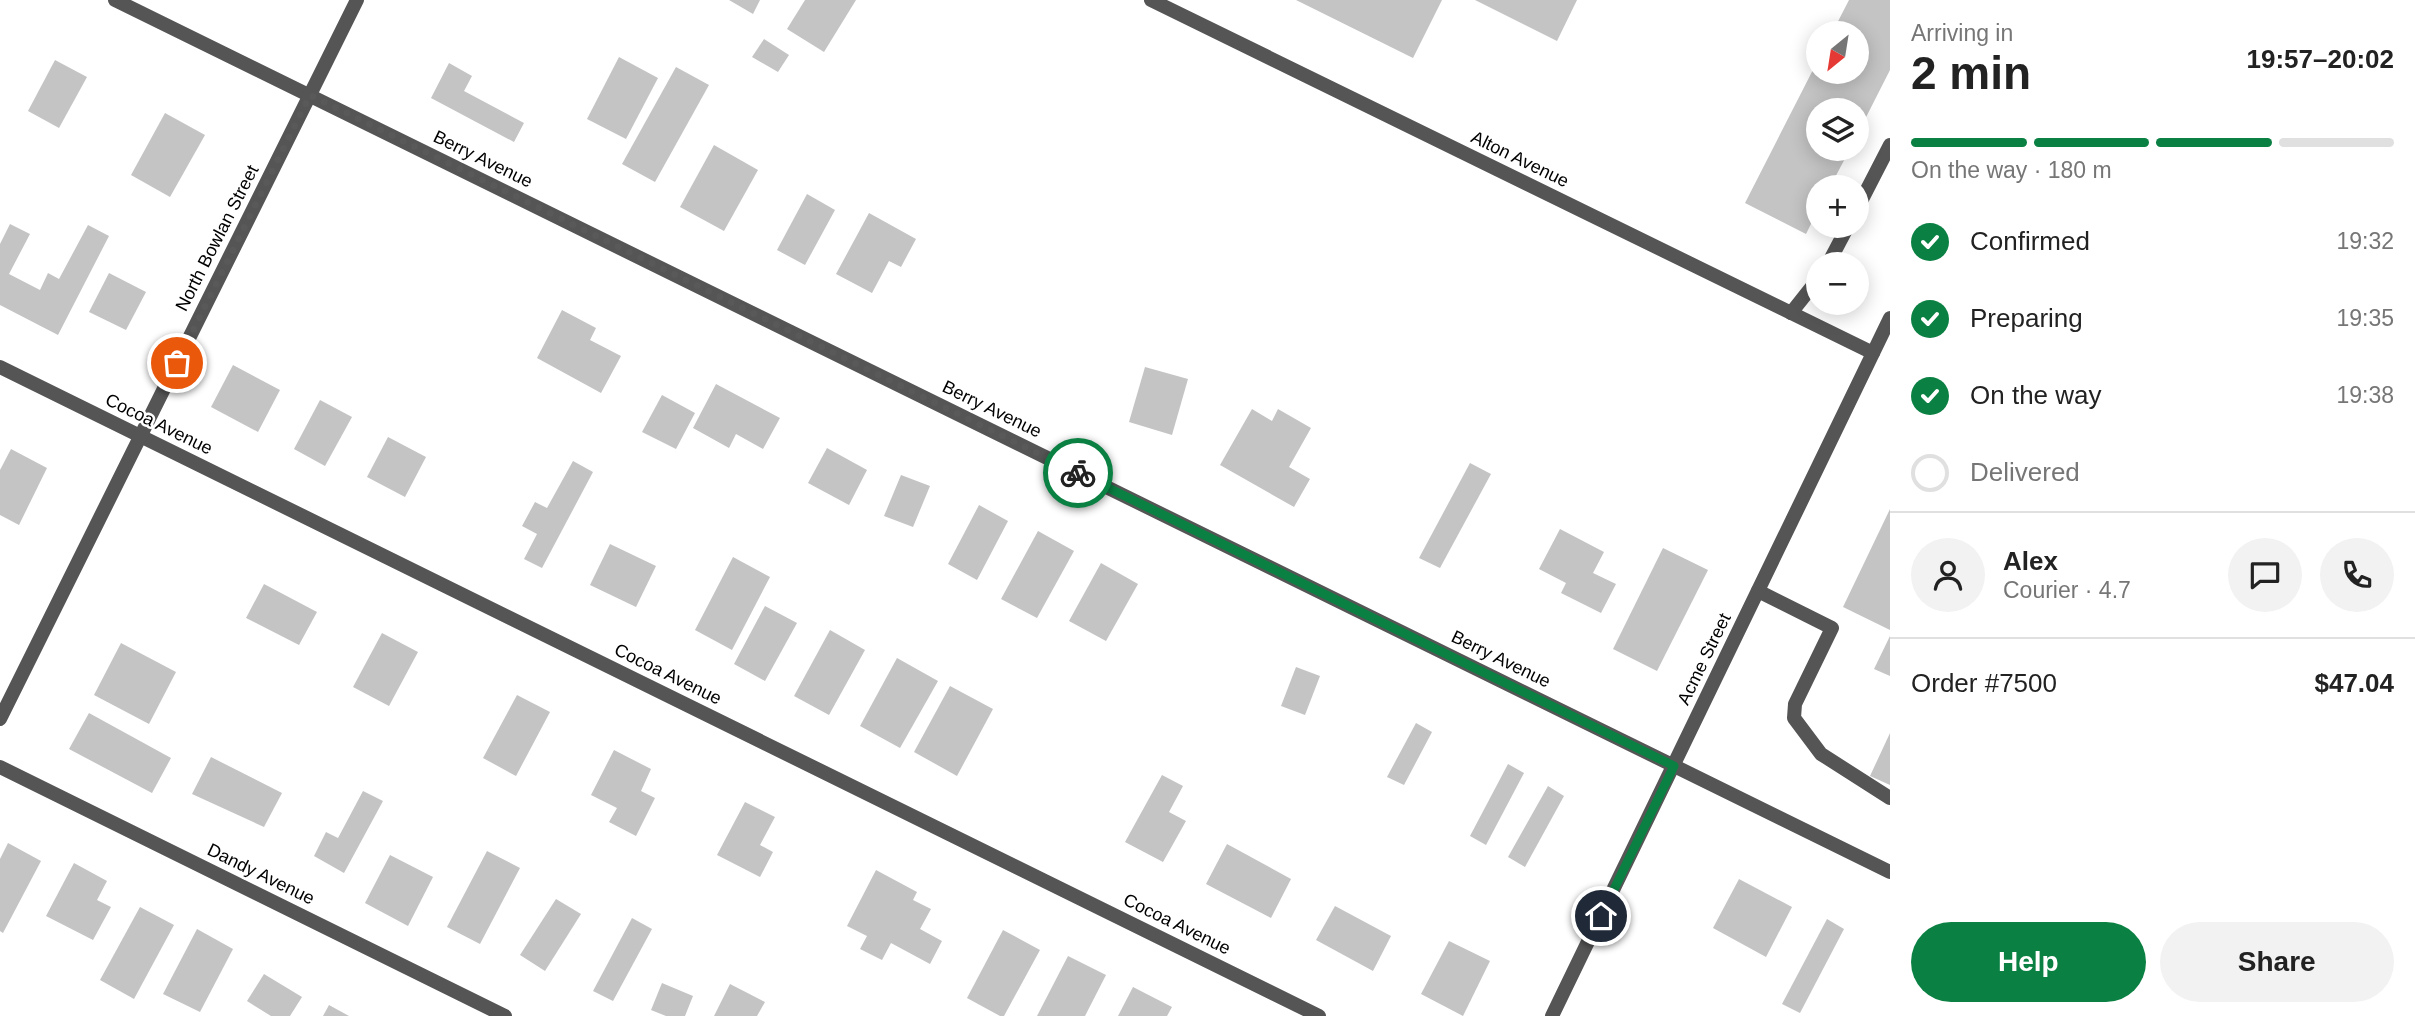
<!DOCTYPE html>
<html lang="en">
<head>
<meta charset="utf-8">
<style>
  body { margin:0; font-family:Helvetica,sans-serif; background:#f2f2f2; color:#222; height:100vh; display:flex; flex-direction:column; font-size:26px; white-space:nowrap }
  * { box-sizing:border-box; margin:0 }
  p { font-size:23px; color:#767676 }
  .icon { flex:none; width:38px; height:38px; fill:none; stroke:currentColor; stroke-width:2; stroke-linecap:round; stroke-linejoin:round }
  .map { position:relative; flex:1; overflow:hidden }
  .details { display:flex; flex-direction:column; background:#fff; width:525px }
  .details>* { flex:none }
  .needle { width:46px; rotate:210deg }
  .tools { position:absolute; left:1806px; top:21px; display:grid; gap:14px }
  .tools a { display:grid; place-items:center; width:63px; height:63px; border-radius:50%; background:#fff; box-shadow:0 4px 18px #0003; font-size:35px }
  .pin { position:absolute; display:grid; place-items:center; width:60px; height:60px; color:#fff; margin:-30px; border:4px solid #fff; border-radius:50%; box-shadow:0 2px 7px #0007 }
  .courier { position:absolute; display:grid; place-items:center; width:70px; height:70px; margin:-35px; border:5px solid #0b8043; border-radius:50%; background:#fff; color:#222; box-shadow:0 2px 9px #0007 }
  .summary em { font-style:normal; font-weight:700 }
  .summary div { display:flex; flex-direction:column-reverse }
  .summary { display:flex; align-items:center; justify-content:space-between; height:119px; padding:0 21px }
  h1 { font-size:46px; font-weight:700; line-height:52px }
  .bar { display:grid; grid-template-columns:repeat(4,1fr); gap:10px 7px; align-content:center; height:84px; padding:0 21px }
  .bar i { height:9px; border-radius:5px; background:#e0e0e0 }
  .bar .on { background:#0b8043 }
  .bar p { grid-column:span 4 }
  .line { display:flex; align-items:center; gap:18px; padding:0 21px; border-top:2px solid #e0e0e0 }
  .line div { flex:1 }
  .round { display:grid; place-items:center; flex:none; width:74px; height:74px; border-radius:37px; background:#f2f2f2 }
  ol { padding:0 21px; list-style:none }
  li { display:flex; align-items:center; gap:21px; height:77px }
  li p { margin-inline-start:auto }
  li .icon { padding:7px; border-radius:50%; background:#0b8043; color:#fff; stroke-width:4 }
  li:last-child { color:#767676 }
  li i { width:38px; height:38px; border:4px solid #e0e0e0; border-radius:50% }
  .button { display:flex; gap:14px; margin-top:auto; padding:14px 21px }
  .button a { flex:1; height:80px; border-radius:42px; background:#0b8043; color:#fff; font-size:28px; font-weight:700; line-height:80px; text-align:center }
  .button a+a { background:#f2f2f2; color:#222 }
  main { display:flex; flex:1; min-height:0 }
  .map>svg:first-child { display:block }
  .building { fill:#c4c4c4 }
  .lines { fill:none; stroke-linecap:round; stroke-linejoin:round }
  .lane { stroke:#555; stroke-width:14 }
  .street { stroke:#555; stroke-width:14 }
  .done { stroke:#595959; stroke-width:7; stroke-dasharray:0 12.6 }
  .route { stroke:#0b8043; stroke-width:9 }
  .labels { text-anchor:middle; stroke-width:5; stroke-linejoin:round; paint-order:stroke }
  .street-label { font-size:18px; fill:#000; stroke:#fff }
</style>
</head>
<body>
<main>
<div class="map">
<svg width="1890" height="1016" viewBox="0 0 1890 1016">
  <rect width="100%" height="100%" fill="#fff"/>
  <!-- building -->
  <g class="building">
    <path d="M729 0H760L753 14Z"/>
    <path d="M805 0H856L824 52 787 29Z"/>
    <path d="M1296 0H1442L1413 58Z"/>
    <path d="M1475 0H1577L1557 41Z"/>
    <path d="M1849 0H1890V70L1857 135V110H1818V149H1850L1830 187H1818V210L1806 234 1745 203 1818 60V72H1857V33H1832Z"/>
    <path d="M764 39 789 55 778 72 752 57Z"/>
    <path d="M619 57 658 78 626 139 587 119Z"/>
    <path d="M55 60 87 77 59 128 28 111Z"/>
    <path d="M449 63 472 76 464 91 524 123 514 142 431 98Z"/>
    <path d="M676 67 709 85 655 182 622 164Z"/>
    <path d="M165 113 205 135 170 197 131 175Z"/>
    <path d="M714 145 758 170 724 231 680 207Z"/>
    <path d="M807 194 835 210 805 265 777 250Z"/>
    <path d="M869 213 916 239 901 267 889 261 872 293 836 274Z"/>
    <path d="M10 224 30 234 9 274 40 290 48 273 59 279 88 225 109 236 58 335 0 305V244Z"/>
    <path d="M109 273 146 292 126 330 89 312Z"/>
    <path d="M562 310 596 328 590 340 621 356 601 393 537 358Z"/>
    <path d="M233 365 280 390 258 432 211 407Z"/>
    <path d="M1145 367 1188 379 1172 435 1129 422Z"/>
    <path d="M716 384 780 418 763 449 736 434 729 448 693 428Z"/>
    <path d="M662 395 695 413 676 449 642 432Z"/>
    <path d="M320 400 352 417 325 466 294 449Z"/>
    <path d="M1252 409 1272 421 1278 409 1311 428 1289 467 1310 479 1294 507 1220 465Z"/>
    <path d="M388 437 426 457 405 497 367 477Z"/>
    <path d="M827 448 867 470 849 505 808 483Z"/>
    <path d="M11 449 47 468 19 525 0 515V470Z"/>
    <path d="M573 461 593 472 542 568 524 559 537 534 522 526 535 502 547 508Z"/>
    <path d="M1470 463 1491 474 1440 568 1419 558Z"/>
    <path d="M901 475 930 486 913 527 884 516Z"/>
    <path d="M979 505 1008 521 977 580 948 564Z"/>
    <path d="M1890 509V630L1843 607Z"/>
    <path d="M1560 529 1604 552 1593 573 1616 584 1601 613 1561 593 1566 583 1539 569Z"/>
    <path d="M1038 531 1074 551 1037 618 1001 599Z"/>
    <path d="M610 544 656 566 636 607 590 585Z"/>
    <path d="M1663 548 1708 570 1657 671 1613 649Z"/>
    <path d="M733 557 770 577 732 650 695 630Z"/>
    <path d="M1101 563 1138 584 1106 641 1069 621Z"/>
    <path d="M264 584 317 612 299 645 246 618Z"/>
    <path d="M765 606 797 623 765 681 734 664Z"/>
    <path d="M830 630 865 650 829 715 794 696Z"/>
    <path d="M382 633 418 652 389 706 353 687Z"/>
    <path d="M1890 636V676L1874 669Z"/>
    <path d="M121 643 176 672 149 724 94 695Z"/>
    <path d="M897 658 938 681 900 748 860 726Z"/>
    <path d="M1296 667 1320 676 1305 715 1281 706Z"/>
    <path d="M950 686 993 709 957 776 914 752Z"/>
    <path d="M517 695 550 712 516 776 483 758Z"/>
    <path d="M89 713 171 758 152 793 69 749Z"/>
    <path d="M1416 723 1432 732 1404 785 1387 777Z"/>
    <path d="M1890 733V785L1870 776Z"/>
    <path d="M614 750 651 769 641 791 655 798 636 836 609 822 617 808 591 795Z"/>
    <path d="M211 757 282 793 264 827 192 794Z"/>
    <path d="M1508 764 1524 773 1486 845 1470 836Z"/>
    <path d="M1162 775 1183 786 1169 812 1186 821 1163 862 1125 842Z"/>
    <path d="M1548 786 1564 796 1525 867 1508 857Z"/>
    <path d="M363 791 383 801 344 873 314 856 326 832 338 838Z"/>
    <path d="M745 802 775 817 760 845 773 852 760 877 717 855Z"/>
    <path d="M8 843 41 861 3 933 0 931V859Z"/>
    <path d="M1227 844 1291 879 1271 918 1206 884Z"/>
    <path d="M487 851 520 868 480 944 447 927Z"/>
    <path d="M390 855 433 877 408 926 365 903Z"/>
    <path d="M74 863 107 881 97 900 111 907 93 940 46 916Z"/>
    <path d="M876 870 917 892 913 900 931 909 920 929 942 941 930 964 891 943 882 960 860 949 867 936 847 926Z"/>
    <path d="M1739 879 1792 907 1766 957 1713 928Z"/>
    <path d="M556 899 581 914 545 971 520 955Z"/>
    <path d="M1335 906 1391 936 1373 971 1316 940Z"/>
    <path d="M140 907 174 925 134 999 100 980Z"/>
    <path d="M632 918 652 929 613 1001 593 991Z"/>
    <path d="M1827 919 1844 929 1800 1013 1782 1004Z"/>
    <path d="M197 929 233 949 200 1012 163 994Z"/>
    <path d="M1003 930 1040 950 1004 1016H1000L967 998Z"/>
    <path d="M1449 941 1490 961 1463 1016 1421 994Z"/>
    <path d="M1068 956 1106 975 1085 1016H1037Z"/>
    <path d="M264 974 302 997 290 1016H271L247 1001Z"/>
    <path d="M662 983 693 996 685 1016H666L651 1010Z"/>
    <path d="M730 984 765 1002 757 1016H714Z"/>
    <path d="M1133 987 1172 1007 1167 1016H1118Z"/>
    <path d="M329 1005 349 1016H323Z"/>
  </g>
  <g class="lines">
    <!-- lane -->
    <g class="lane">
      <path d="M1857 209 1890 145"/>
      <path d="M1828 264 1848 226"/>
      <path d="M1791 313 1818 279"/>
      <path d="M1758 591 1832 628 1795 704 1794 718 1821 754 1890 798"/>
    </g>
    <!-- street -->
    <g class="street">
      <path d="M115 0 1890 872"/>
      <path d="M1151 0 1873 353"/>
      <path d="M0 367 1319 1016"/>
      <path d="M0 719 357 0"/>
      <path d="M0 767 505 1016"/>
      <path d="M1552 1016 1890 318"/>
    </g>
  </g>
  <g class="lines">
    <!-- done -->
    <path class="done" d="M177 363 310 95 1078 473"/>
    <!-- route -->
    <path class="route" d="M1078 473 1674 766 1601 916"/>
  </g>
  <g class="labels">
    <!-- street labels -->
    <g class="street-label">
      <text transform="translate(483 159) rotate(26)" y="6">Berry Avenue</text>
      <text transform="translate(1520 159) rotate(26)" y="6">Alton Avenue</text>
      <text transform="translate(217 238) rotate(-63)" y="6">North Bowlan Street</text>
      <text transform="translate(992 409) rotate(26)" y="6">Berry Avenue</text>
      <text transform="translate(159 424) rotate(26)" y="6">Cocoa Avenue</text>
      <text transform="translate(1501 659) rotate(26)" y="6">Berry Avenue</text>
      <text transform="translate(1704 659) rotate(-64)" y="6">Acme Street</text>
      <text transform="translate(668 674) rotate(26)" y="6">Cocoa Avenue</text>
      <text transform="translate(261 874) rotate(26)" y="6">Dandy Avenue</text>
      <text transform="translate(1177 924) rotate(26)" y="6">Cocoa Avenue</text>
    </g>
  </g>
</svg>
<div class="tools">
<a><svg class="needle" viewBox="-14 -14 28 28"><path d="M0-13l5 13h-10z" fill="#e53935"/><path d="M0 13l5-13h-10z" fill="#767676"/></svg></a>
<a><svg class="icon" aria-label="layers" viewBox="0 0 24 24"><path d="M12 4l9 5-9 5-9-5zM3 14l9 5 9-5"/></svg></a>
<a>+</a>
<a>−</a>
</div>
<div class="pin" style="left:177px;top:363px;background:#ea580c"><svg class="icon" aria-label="bag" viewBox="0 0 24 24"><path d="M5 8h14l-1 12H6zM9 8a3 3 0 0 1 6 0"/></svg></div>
<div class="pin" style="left:1601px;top:916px;background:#1f2937"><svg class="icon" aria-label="home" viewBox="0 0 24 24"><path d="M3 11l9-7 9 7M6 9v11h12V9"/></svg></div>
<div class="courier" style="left:1078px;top:473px"><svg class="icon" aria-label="bike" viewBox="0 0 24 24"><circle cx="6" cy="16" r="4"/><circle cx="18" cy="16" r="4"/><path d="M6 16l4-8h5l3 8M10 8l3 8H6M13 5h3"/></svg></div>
</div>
<section class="details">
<div class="summary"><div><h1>2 min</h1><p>Arriving in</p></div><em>19:57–20:02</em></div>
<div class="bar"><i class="on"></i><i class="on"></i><i class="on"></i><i></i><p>On the way · 180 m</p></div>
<ol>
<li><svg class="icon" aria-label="check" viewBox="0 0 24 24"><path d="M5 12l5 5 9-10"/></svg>Confirmed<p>19:32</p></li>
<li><svg class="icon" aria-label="check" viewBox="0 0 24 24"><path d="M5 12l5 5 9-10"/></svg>Preparing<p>19:35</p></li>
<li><svg class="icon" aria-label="check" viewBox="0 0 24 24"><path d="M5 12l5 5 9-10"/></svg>On the way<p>19:38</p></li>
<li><i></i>Delivered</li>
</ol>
<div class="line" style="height:126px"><a class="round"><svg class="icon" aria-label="person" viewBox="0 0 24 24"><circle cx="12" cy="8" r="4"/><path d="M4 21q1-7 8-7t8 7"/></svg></a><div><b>Alex</b><p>Courier · 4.7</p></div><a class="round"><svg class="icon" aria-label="chat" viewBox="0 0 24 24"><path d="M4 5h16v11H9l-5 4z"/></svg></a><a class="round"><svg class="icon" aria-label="phone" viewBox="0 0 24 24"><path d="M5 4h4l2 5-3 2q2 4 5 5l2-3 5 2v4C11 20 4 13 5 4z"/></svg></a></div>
<div class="line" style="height:91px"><div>Order #7500</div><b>$47.04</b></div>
<div class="button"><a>Help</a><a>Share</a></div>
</section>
</main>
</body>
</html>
